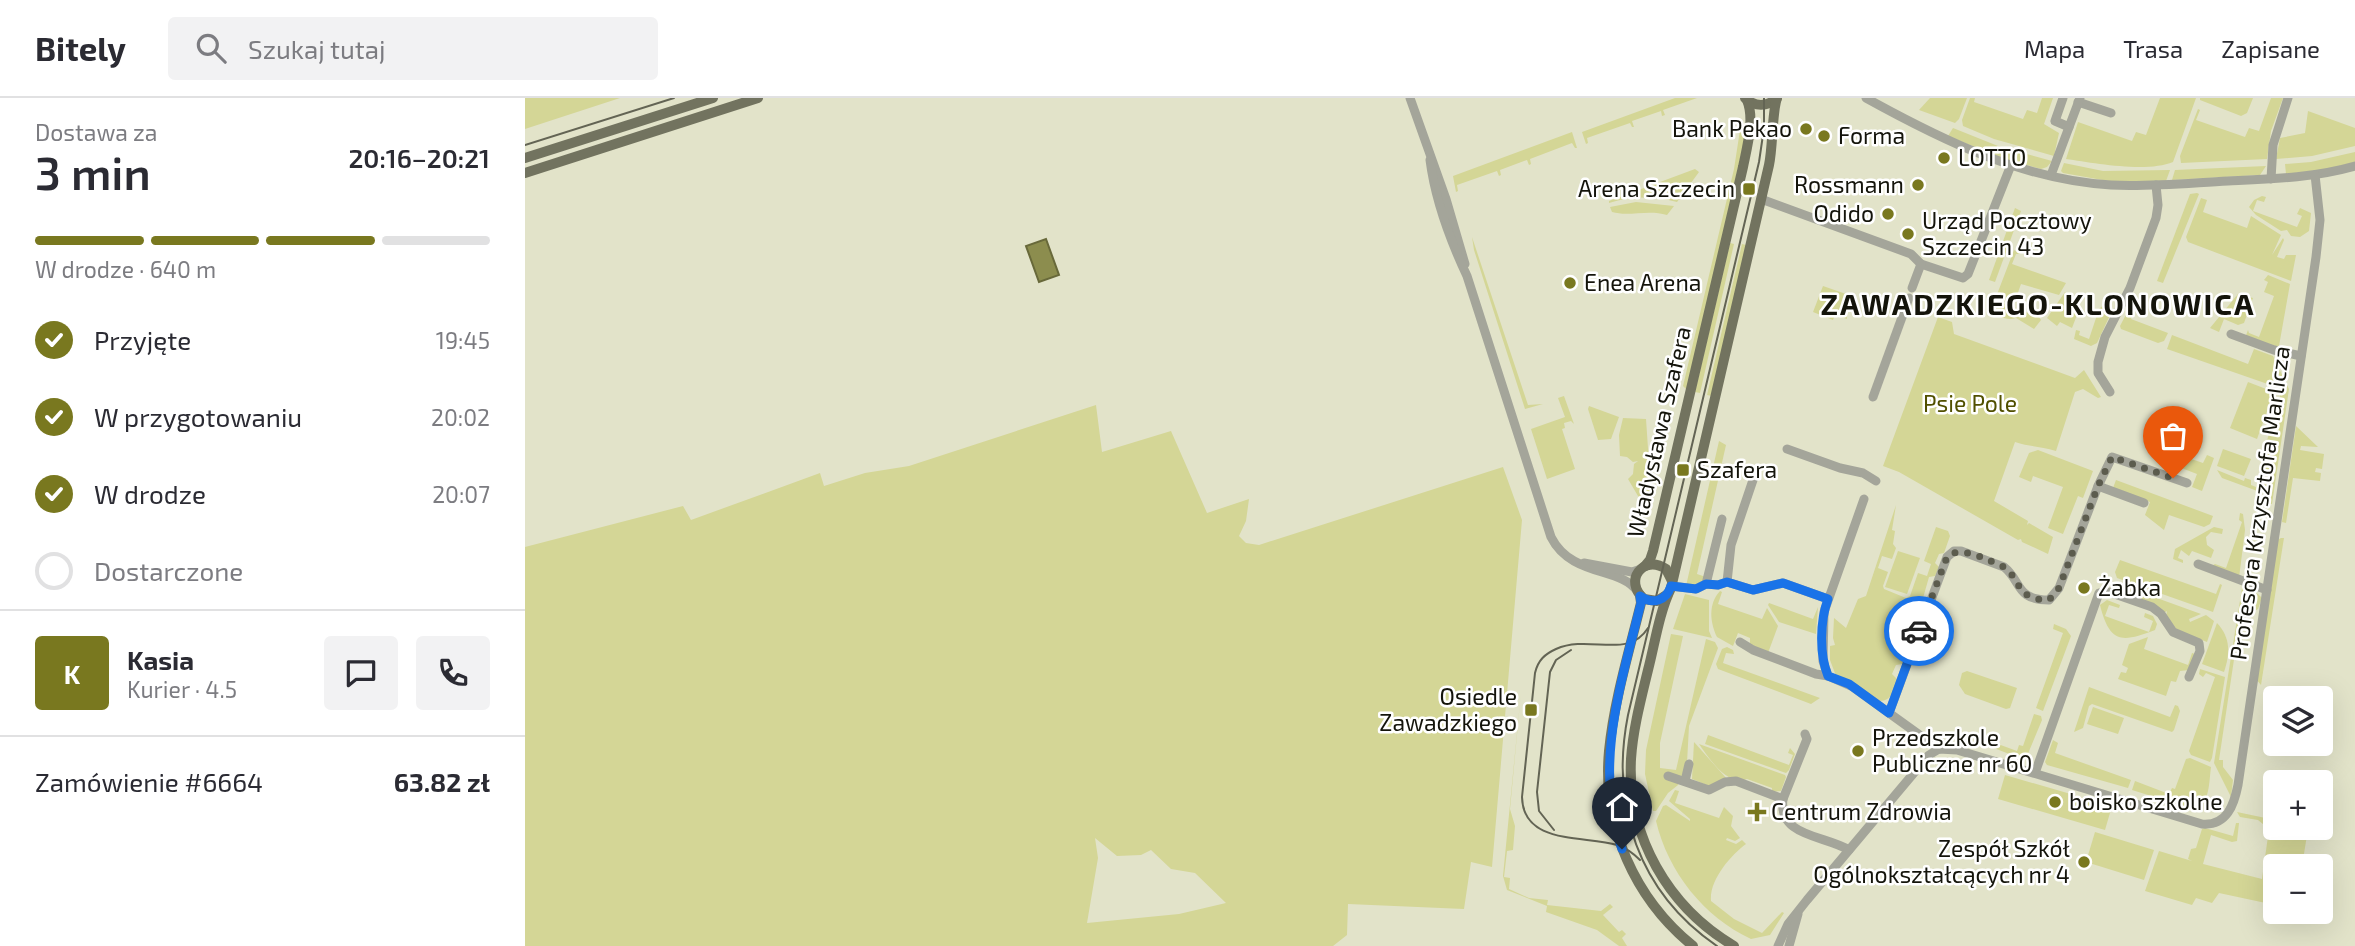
<!DOCTYPE html>
<html lang="pl">
<head>
<meta charset="utf-8">
<style>
  body { margin:0; font-family:"Exo 2",sans-serif; background:#f2f2f3; color:#2b2b33; height:100vh; display:flex; flex-direction:column; font-size:26px; white-space:nowrap }
  * { box-sizing:border-box; margin:0 }
  p { font-size:23px; color:#7c7c81 }
  .icon { flex:none; width:38px; height:38px; fill:none; stroke:currentColor; stroke-width:2; stroke-linecap:round; stroke-linejoin:round }
  .map { position:relative; flex:1; overflow:hidden }
  .details { display:flex; flex-direction:column; background:#fff; width:525px }
  .details>* { flex:none }
  .fabs { position:absolute; left:1738px; top:588px; display:grid; gap:14px }
  .fabs a { display:grid; place-items:center; width:70px; height:70px; border-radius:7px; background:#fff; box-shadow:0 7px 28px #0002; font-size:35px }
  .pin { position:absolute; display:grid; place-items:center; width:60px; height:60px; color:#fff; margin:-72px -30px; border-radius:50% 50% 50% 0; rotate:-45deg; box-shadow:0 0 7px #0007 }
  .pin .icon { rotate:45deg }
  .courier { position:absolute; display:grid; place-items:center; width:70px; height:70px; margin:-35px; border:5px solid #1a73e8; border-radius:50%; background:#fff; color:#222; box-shadow:0 2px 9px #0007 }
  .overview em { font-style:normal; font-weight:600 }
  .overview div { display:flex; flex-direction:column-reverse }
  .overview { display:flex; align-items:center; justify-content:space-between; height:119px; padding:0 35px }
  h1 { font-size:46px; font-weight:600; line-height:52px }
  .bar { display:grid; grid-template-columns:repeat(4,1fr); gap:10px 7px; align-content:center; height:84px; padding:0 35px }
  .bar i { height:9px; border-radius:5px; background:#e1e1e2 }
  .bar .active { background:#79781f }
  .bar p { grid-column:span 4 }
  .line { display:flex; align-items:center; gap:18px; padding:0 35px; border-top:2px solid #e1e1e2 }
  .line div { flex:1 }
  .round { display:grid; place-items:center; flex:none; width:74px; height:74px; border-radius:7px; background:#f2f2f3 }
  ol { padding:0 35px; list-style:none }
  li { display:flex; align-items:center; gap:21px; height:77px }
  li p { margin-inline-start:auto }
  li .icon { padding:7px; border-radius:50%; background:#79781f; color:#fff; stroke-width:4 }
  li:last-child { color:#7c7c81 }
  li i { width:38px; height:38px; border:4px solid #e1e1e2; border-radius:50% }
  header { display:flex; align-items:center; gap:42px; box-sizing:border-box; height:98px; padding:0 35px; background:#fff; border-bottom:2px solid #e1e1e2 }
  header strong { font-size:33px }
  nav { display:flex; gap:38px; margin-inline-start:auto; font-size:24px }
  .search { width:490px; height:63px; background:#f2f2f3; display:flex; align-items:center; gap:18px; box-sizing:border-box; padding:0 24px; border-radius:7px; color:#7c7c81; font-size:26px }
  main { display:flex; flex:1; min-height:0 }
  .map>svg:first-child { display:block }
  .green { fill:#d4d696; fill-rule:evenodd }
  .water { fill:#8c8d4e; stroke:#68693a; stroke-width:2 }
  .lines { fill:none; stroke-linecap:round; stroke-linejoin:round }
  .minor { stroke:#a4a59a; stroke-width:9 }
  .major { stroke:#72735f; stroke-width:10 }
  .tram { stroke:#636454; stroke-width:2 }
  .done { stroke:#5c5c4e; stroke-width:7; stroke-dasharray:0 12.6 }
  .route { stroke:#1a73e8; stroke-width:9 }
  .poi-dot { fill:#79781f; stroke:#fff; stroke-width:2.5 }
  .labels { text-anchor:middle; stroke-width:5; stroke-linejoin:round; paint-order:stroke }
  .poi-label { font-size:23px; fill:#14140b; stroke:#fff; text-anchor:start }
  .park-label { font-size:23px; fill:#515000; stroke:#fff }
  .street-label { font-size:23px; fill:#14140b; stroke:#fff }
  .district-label { font-size:30px; font-weight:bold; letter-spacing:2px; fill:#14140b; stroke:#fff }
</style>
</head>
<body>
<header>
<strong>Bitely</strong>
<div class="search"><svg class="icon" aria-label="search" viewBox="0 0 24 24"><circle cx="10" cy="10" r="6"/><path d="M15 15l6 6"/></svg>Szukaj tutaj</div>
<nav><a>Mapa</a><a>Trasa</a><a>Zapisane</a></nav>
</header>
<main>
<section class="details">
<div class="overview"><div><h1>3 min</h1><p>Dostawa za</p></div><em>20:16–20:21</em></div>
<div class="bar"><i class="active"></i><i class="active"></i><i class="active"></i><i></i><p>W drodze · 640 m</p></div>
<ol>
<li><svg class="icon" aria-label="check" viewBox="0 0 24 24"><path d="M5 12l5 5 9-10"/></svg>Przyjęte<p>19:45</p></li>
<li><svg class="icon" aria-label="check" viewBox="0 0 24 24"><path d="M5 12l5 5 9-10"/></svg>W przygotowaniu<p>20:02</p></li>
<li><svg class="icon" aria-label="check" viewBox="0 0 24 24"><path d="M5 12l5 5 9-10"/></svg>W drodze<p>20:07</p></li>
<li><i></i>Dostarczone</li>
</ol>
<div class="line" style="height:126px"><b class="round" style="background:#79781f;color:#fff">K</b><div><b>Kasia</b><p>Kurier · 4.5</p></div><a class="round"><svg class="icon" aria-label="chat" viewBox="0 0 24 24"><path d="M4 5h16v11H9l-5 4z"/></svg></a><a class="round"><svg class="icon" aria-label="phone" viewBox="0 0 24 24"><path d="M5 4h4l2 5-3 2q2 4 5 5l2-3 5 2v4C11 20 4 13 5 4z"/></svg></a></div>
<div class="line" style="height:91px"><div>Zamówienie #6664</div><b>63.82 zł</b></div>
</section>
<div class="map">
<svg width="1830" height="848" viewBox="0 0 1830 848">
  <rect width="100%" height="100%" fill="#e2e3c9"/>
  <!-- green -->
  <g class="green">
    <path d="M0 0H95L0 31Z"/>
    <path d="M1150 0H1172L1138 12 1140 17 1137 18 1136 13 1107 23 1109 29H1107L1105 25 1062 40 1063 45 1061 46 1057 34Z"/>
    <path d="M1405 0H1442L1434 21 1430 25 1394 12Z"/>
    <path d="M1445 0H1450L1449 4 1498 21 1502 12 1512 15 1517 0H1528L1519 26 1534 35 1529 58 1469 41 1438 28 1437 22Z"/>
    <path d="M1635 0H1671L1648 64C1622 75 1568 65 1541 61L1553 24 1607 43 1611 34 1621 37Z"/>
    <path d="M1675 0H1728L1722 15 1716 18 1675 2Z"/>
    <path d="M1746 0H1758L1746 33 1742 61 1656 65 1655 58 1673 11 1675 12 1671 22 1720 39 1724 30 1734 33Z"/>
    <path d="M1783 13 1830 30V48L1787 58 1751 61 1755 40 1780 35Z"/>
    <path d="M1428 30 1473 48 1527 63 1522 69 1516 71 1477 60 1423 38Z"/>
    <path d="M1215 32 1220 33V39L1162 292 1158 288 1209 71Z"/>
    <path d="M1047 34 1052 50H1050L1047 45 1005 61 1006 66 1004 67 1002 62 975 72 976 77 974 78 972 73 932 87 933 93 931 94 928 78Z"/>
    <path d="M1830 54V64L1804 71 1761 76 1760 66 1786 64Z"/>
    <path d="M1539 65 1578 73 1645 72 1641 83H1583L1538 75 1536 73Z"/>
    <path d="M1741 68 1735 77 1647 82 1650 72Z"/>
    <path d="M1170 71 1174 74 1152 104C1128 98 1107 98 1084 105V103Z"/>
    <path d="M1672 95 1674 96 1638 185 1632 183 1665 96Z"/>
    <path d="M1737 98 1741 99 1739 104 1732 102 1728 113 1772 129 1777 118 1772 116 1775 110 1786 115 1784 133 1775 139 1766 138 1762 132 1756 133 1731 117 1724 109 1729 102Z"/>
    <path d="M1676 100 1682 102 1678 114 1722 130 1726 118 1756 137 1747 157 1758 140 1759 142 1752 159 1759 161 1761 157H1771L1766 183 1663 144 1661 139Z"/>
    <path d="M1111 104 1149 108 1142 117C1123 111 1104 119 1087 114L1085 109Z"/>
    <path d="M1490 110 1496 113 1470 184 1464 182Z"/>
    <path d="M947 139 1003 307 1018 306 1000 311 949 152Z"/>
    <path d="M1205 145 1209 146 1175 295 1170 294Z"/>
    <path d="M1217 146 1221 147 1187 298 1182 297Z"/>
    <path d="M1489 152 1496 156H1491L1487 166 1541 185 1534 197 1496 186 1489 206 1471 199Z"/>
    <path d="M1743 177 1765 186 1754 248 1750 250 1720 240 1723 232 1724 235 1734 239 1749 198 1739 194 1743 184 1739 182Z"/>
    <path d="M1298 188 1321 196 1322 221 1310 217 1308 222 1288 214Z"/>
    <path d="M1540 194 1555 209 1547 230 1535 224 1532 228 1522 220Z"/>
    <path d="M1713 196 1728 200 1719 225 1713 227 1699 221 1694 234 1685 230Z"/>
    <path d="M1470 202 1514 219 1516 222 1509 231 1491 220C1483 223 1471 219 1468 211Z"/>
    <path d="M1582 204 1586 215 1572 245 1566 248 1549 241 1551 232 1555 233 1554 237 1564 241 1574 211Z"/>
    <path d="M1607 205 1611 206 1606 221 1643 235 1639 243 1633 245 1596 231 1595 228Z"/>
    <path d="M1413 219 1427 224 1429 236 1550 280 1559 272 1576 299 1573 300 1558 291 1550 294 1531 353C1516 348 1505 349 1490 344L1469 403 1503 423 1502 427 1504 425 1528 439 1523 456 1497 444 1496 441 1493 442 1374 374 1358 368Z"/>
    <path d="M1647 237 1723 266 1729 251 1748 258 1764 291 1747 406H1745L1746 398 1697 380 1692 372 1719 383 1720 380 1726 382V387L1731 389 1733 384 1744 388 1746 381 1738 372 1736 363 1757 291 1642 251Z"/>
    <path d="M1723 284 1749 294 1732 341 1705 330Z"/>
    <path d="M1039 298 1049 326 1046 323 1039 325 1040 330 1037 331 1050 371 1022 381 1006 331 1040 319 1033 300Z"/>
    <path d="M571 307 577 354 646 333 682 415 724 401 721 423 714 438 721 445 734 447 978 369 997 422 967 769 946 764 939 811 823 806 822 837 808 848H0V449L158 408 166 422 295 375 299 388 340 375 384 368ZM570 740 592 758 616 757 626 752 646 771 670 775 701 805 654 816 562 825 573 760Z"/>
    <path d="M1064 308 1094 319 1086 341 1073 342 1063 311Z"/>
    <path d="M1098 320 1121 321 1126 394 1123 405 1113 398 1103 381 1108 376 1109 366 1113 363 1108 364 1102 359 1095 358 1094 337Z"/>
    <path d="M1771 328 1793 349 1776 348 1775 352 1799 356 1797 371 1791 370 1790 374 1796 375 1795 383 1768 380 1761 425 1757 424Z"/>
    <path d="M1627 337 1646 343 1643 353 1678 365 1682 357 1689 360 1677 393 1667 389 1672 376 1646 366 1643 373 1640 372 1639 359 1625 352Z"/>
    <path d="M1194 343 1201 347 1172 476 1181 479 1177 487 1161 488Z"/>
    <path d="M1698 351 1726 361 1719 378 1692 368Z"/>
    <path d="M1513 352 1568 373 1558 400 1553 398 1538 436 1523 430 1538 389 1508 378 1506 384 1494 379 1504 355Z"/>
    <path d="M1591 382 1688 418 1685 426 1679 429 1644 417 1639 432 1620 417 1625 404 1588 390Z"/>
    <path d="M1371 407 1367 432 1370 433 1368 446 1371 450 1367 461 1357 458 1353 470 1363 474 1358 488 1359 491 1381 500 1385 498 1393 475 1402 478 1406 466 1399 463 1411 429 1423 433 1425 438 1419 455 1414 456 1410 465 1414 469 1410 478 1404 479 1398 500 1400 505 1397 514 1391 515 1375 555 1380 560 1378 566 1371 567 1367 576 1372 581C1369 591 1367 603 1355 603L1311 578 1305 562V548L1310 547 1308 540 1309 520 1321 530 1333 501 1341 498Z"/>
    <path d="M1715 415 1718 416 1720 432 1714 480 1685 469 1690 466 1701 470 1717 424 1714 422Z"/>
    <path d="M1689 429 1698 431 1697 436 1686 434 1681 439 1682 447 1689 452 1686 460 1667 453 1664 458 1656 452 1653 460 1658 462V465L1648 461 1650 451Z"/>
    <path d="M1756 440H1759L1758 446 1736 587 1731 581 1752 442Z"/>
    <path d="M1373 453 1395 460 1382 496 1360 489Z"/>
    <path d="M1595 462 1691 496 1695 486 1697 487 1688 514 1592 480 1590 474Z"/>
    <path d="M1717 490 1721 492 1720 497 1725 498 1727 493 1733 496 1737 500 1733 511 1721 518 1714 528 1694 662H1698V669L1708 682 1706 699 1689 665Z"/>
    <path d="M1607 491 1676 516 1664 521 1665 524 1681 517 1689 523 1682 544 1652 532 1641 518 1642 513 1639 515 1609 499Z"/>
    <path d="M1195 493 1197 494 1193 506 1237 521 1242 510 1253 528 1243 555 1225 546V540L1213 535 1208 548 1192 539C1185 524 1183 506 1195 493Z"/>
    <path d="M1160 496 1184 502V533L1187 540 1148 531Z"/>
    <path d="M1582 502 1595 507 1594 510 1584 507 1580 518 1624 534 1628 523 1619 519 1620 515 1628 518 1632 526 1630 532C1598 544 1585 547 1575 507Z"/>
    <path d="M1244 505 1288 521 1293 509 1291 536 1254 524 1243 507Z"/>
    <path d="M1692 525C1706 540 1705 556 1699 574L1677 566Z"/>
    <path d="M1529 526 1541 531 1546 538 1518 613 1511 610 1538 535 1528 531Z"/>
    <path d="M1146 536 1158 538 1135 645V670L1151 672 1181 541 1190 544 1193 550 1164 628 1162 665 1153 687 1143 695 1131 713H1128L1120 676 1121 652Z"/>
    <path d="M1623 539 1619 551 1663 567 1667 555 1670 556 1664 572 1655 573 1651 584 1646 583 1641 598 1593 581 1596 574 1601 575 1603 570 1597 567 1604 546Z"/>
    <path d="M1202 549 1208 552 1209 556 1201 555 1198 565 1295 600 1286 606 1193 571 1191 566 1197 551Z"/>
    <path d="M1675 571 1700 579 1687 660 1685 664 1666 657 1664 653 1690 579 1681 575 1678 579 1674 576Z"/>
    <path d="M1442 573 1492 590 1485 610 1481 611 1440 596 1434 587 1437 575Z"/>
    <path d="M1564 589 1645 619 1650 607 1653 608 1655 613 1649 632 1647 634 1567 606 1564 608 1558 630 1549 634Z"/>
    <path d="M996 594 985 711 990 728 988 752 982 753 979 779 985 780 984 791 1004 800 1023 802 1022 807 1076 813 1085 806 1088 809 1078 817 1094 834 1097 832 1101 836 1097 840 1102 848H1094L1072 832 1021 814 1022 808 982 792 978 778Z"/>
    <path d="M1568 609 1599 620 1593 636 1562 626Z"/>
    <path d="M1509 616 1516 618 1517 622 1502 658 1492 659 1461 647 1462 642 1492 653 1494 647 1498 648Z"/>
    <path d="M1183 637 1264 667 1268 657 1263 655 1265 650 1270 656 1264 672 1261 675 1180 646Z"/>
    <path d="M1528 642 1533 645 1530 655 1606 682 1603 690 1522 667 1520 664Z"/>
    <path d="M1169 644 1202 681 1189 690 1167 681Z"/>
    <path d="M1174 646 1260 677 1261 679 1256 693 1247 694V690L1222 681C1202 689 1184 660 1174 646Z"/>
    <path d="M1665 660 1686 669C1684 684 1685 704 1671 712L1607 692 1610 683 1644 696 1647 690 1650 691 1661 661Z"/>
    <path d="M1480 677 1587 708 1580 732 1473 701Z"/>
    <path d="M1150 692 1154 693 1150 705 1194 720 1199 709 1208 718 1206 728 1215 740 1210 743 1202 740 1201 742 1211 746 1217 742 1221 746C1206 757 1184 782 1186 803L1209 821 1237 835 1257 814 1259 815 1245 837 1226 841C1179 819 1143 774 1131 723L1138 708 1141 707 1165 723V721L1144 703Z"/>
    <path d="M1712 714 1750 722V730L1783 731 1777 768H1750V807L1694 795 1687 805 1671 800 1667 807 1620 793 1634 753 1667 763 1663 761 1666 751 1671 750 1677 731 1680 730 1708 738 1711 725H1714L1712 743 1707 744 1686 737 1678 766 1737 781 1744 731 1733 722 1715 719Z"/>
    <path d="M1570 734 1629 752 1619 782 1561 764Z"/>
  </g>
  <!-- water -->
  <path class="water" d="M521 141 534 177 514 184 501 148Z"/>
  <g class="lines">
    <!-- minor -->
    <g class="minor">
      <path d="M885 0 921 101 940 166"/>
      <path d="M1341 0C1417 42 1498 82 1586 87 1624 89 1664 85 1703 83 1746 81 1788 80 1830 68"/>
      <path d="M1538 0 1530 23 1544 29"/>
      <path d="M1553 4 1586 15"/>
      <path d="M905 62C910 101 925 142 942 178L1026 439C1046 479 1096 469 1112 493"/>
      <path d="M1526 77 1555 0"/>
      <path d="M1746 81 1748 47 1763 0"/>
      <path d="M1236 101 1386 156 1396 166 1438 180 1443 176 1486 67"/>
      <path d="M1387 190 1396 166"/>
      <path d="M1706 236 1749 252 1776 258"/>
      <path d="M1585 294 1573 275V264L1580 239 1605 190 1631 120 1633 107 1631 87"/>
      <path d="M1348 299 1384 200"/>
      <path d="M1262 351 1315 370 1338 375 1351 383"/>
      <path d="M1573 388 1619 405"/>
      <path d="M1339 401 1299 514 1298 563 1303 578 1328 589 1364 615"/>
      <path d="M1059 465 1107 474 1116 471"/>
      <path d="M1673 466 1742 492"/>
      <path d="M1202 484 1206 447 1228 382"/>
      <path d="M1181 486 1193 487 1202 484 1228 492 1258 485 1303 501"/>
      <path d="M1146 488 1171 491 1181 486 1197 421"/>
      <path d="M1215 544 1228 552 1291 576 1303 578"/>
      <path d="M1414 651 1364 615 1422 459 1429 453H1436L1479 469C1497 483 1490 502 1524 502L1534 490 1573 388 1587 359 1662 385"/>
      <path d="M1510 675 1574 495 1584 494 1627 509 1636 516 1648 534 1674 545 1675 553 1664 579"/>
      <path d="M1143 678 1184 692 1200 684 1211 683 1258 701C1253 739 1299 737 1324 752"/>
      <path d="M1160 683 1164 666"/>
      <path d="M1258 701 1282 641 1280 636"/>
      <path d="M1253 848 1263 826 1282 802 1404 657 1414 651 1432 652 1677 726C1702 728 1709 707 1713 687L1791 159 1795 122 1790 77"/>
      <path d="M1264 848 1273 816"/>
    </g>
    <!-- major -->
    <g class="major">
      <path d="M1220 0C1230 9 1242 9 1252 0"/>
      <path d="M0 60 188 0"/>
      <path d="M0 75 233 0"/>
      <path d="M1120 468 1125 462 1128 453 1218 69C1222 49 1230 21 1222 2"/>
      <path d="M1143 496 1132 503 1119 501C1098 483 1118 456 1141 471L1147 483"/>
      <path d="M1115 497 1116 505C1104 554 1089 603 1084 653 1077 728 1110 801 1168 848"/>
      <path d="M1209 848C1143 809 1102 738 1106 661 1108 631 1116 601 1123 572 1130 545 1134 515 1146 490L1244 67C1248 49 1247 13 1252 0"/>
    </g>
    <!-- tram -->
    <g class="tram">
      <path d="M0 47 149 0"/>
      <path d="M1029 732 1014 713 1012 694 1025 574 1031 562 1046 552"/>
      <path d="M1115 762C1108 755 1101 750 1092 747 1061 737 998 748 997 699L1010 575C1013 562 1020 556 1031 551 1065 536 1103 562 1123 530"/>
      <path d="M1192 848C1113 794 1085 708 1103 617L1234 64 1239 30V0"/>
    </g>
  </g>
  <g class="lines">
    <!-- done -->
    <path class="done" d="M1394 533 1422 459C1436 446 1464 463 1479 469 1497 482 1490 502 1524 502L1534 490 1573 388 1587 359 1648 380"/>
    <!-- route -->
    <path class="route" d="M1097 751C1068 669 1096 586 1116 505L1115 498C1128 507 1141 503 1146 488L1171 491 1181 486 1193 487 1202 484 1228 492 1258 485 1303 501C1295 523 1294 556 1303 578L1324 586 1364 615 1394 533"/>
  </g>
  <!-- markers -->
  <g class="poi-dot">
    <circle cx="1281" cy="31" r="7"/>
    <circle cx="1299" cy="38" r="7"/>
    <circle cx="1419" cy="60" r="7"/>
    <circle cx="1393" cy="87" r="7"/>
    <rect x="1217" y="84" width="14" height="14" rx="3.5"/>
    <circle cx="1363" cy="116" r="7"/>
    <circle cx="1383" cy="136" r="7"/>
    <circle cx="1045" cy="185" r="7"/>
    <rect x="1151" y="365" width="14" height="14" rx="3.5"/>
    <circle cx="1559" cy="490" r="7"/>
    <rect x="999" y="605" width="14" height="14" rx="3.5"/>
    <circle cx="1333" cy="653" r="7"/>
    <circle cx="1530" cy="704" r="7"/>
    <path d="M1228.5 703.5h7v7h7v7h-7v7h-7v-7h-7v-7h7z"/>
    <circle cx="1559" cy="764" r="7"/>
  </g>
  <g class="labels">
    <!-- poi labels -->
    <g class="poi-label">
      <text x="1267" y="39" text-anchor="end">Bank Pekao</text>
      <text x="1313" y="46">Forma</text>
      <text x="1433" y="68">LOTTO</text>
      <text x="1379" y="95" text-anchor="end">Rossmann</text>
      <text x="1210" y="99" text-anchor="end">Arena Szczecin</text>
      <text x="1349" y="124" text-anchor="end">Odido</text>
      <text x="1397" y="131">Urząd Pocztowy<tspan x="1397" dy="26">Szczecin 43</tspan></text>
      <text x="1059" y="193">Enea Arena</text>
      <text x="1172" y="380">Szafera</text>
      <text x="1573" y="498">Żabka</text>
      <text x="992" y="607" text-anchor="end">Osiedle<tspan x="992" dy="26">Zawadzkiego</tspan></text>
      <text x="1347" y="648">Przedszkole<tspan x="1347" dy="26">Publiczne nr 60</tspan></text>
      <text x="1544" y="712">boisko szkolne</text>
      <text x="1246" y="722">Centrum Zdrowia</text>
      <text x="1545" y="759" text-anchor="end">Zespół Szkół<tspan x="1545" dy="26">Ogólnokształcących nr 4</tspan></text>
    </g>
    <!-- park labels -->
    <g class="park-label">
      <text x="1445" y="314">Psie Pole</text>
    </g>
    <!-- street labels -->
    <g class="street-label">
      <text transform="translate(1134 334) rotate(-77)" y="8">Władysława Szafera</text>
      <text transform="translate(1735 405) rotate(-82)" y="8">Profesora Krzysztofa Marlicza</text>
    </g>
    <!-- district labels -->
    <g class="district-label">
      <text x="1513" y="217">ZAWADZKIEGO-KLONOWICA</text>
    </g>
  </g>
</svg>
<div class="fabs">
<a><svg class="icon" aria-label="layers" viewBox="0 0 24 24"><path d="M12 4l9 5-9 5-9-5zM3 14l9 5 9-5"/></svg></a>
<a>+</a>
<a>−</a>
</div>
<div class="pin" style="left:1648px;top:380px;background:#ea580c"><svg class="icon" aria-label="bag" viewBox="0 0 24 24"><path d="M5 8h14l-1 12H6zM9 8a3 3 0 0 1 6 0"/></svg></div>
<div class="pin" style="left:1097px;top:751px;background:#1f2937"><svg class="icon" aria-label="home" viewBox="0 0 24 24"><path d="M3 11l9-7 9 7M6 9v11h12V9"/></svg></div>
<div class="courier" style="left:1394px;top:533px"><svg class="icon" aria-label="car" viewBox="0 0 24 24"><path d="M5 17H2v-5l4-1 3-4h7l3 4 3 1v5h-3M9 17h6M6 11h13"/><circle cx="7" cy="17" r="2"/><circle cx="17" cy="17" r="2"/></svg></div>
</div>
</main>
</body>
</html>
